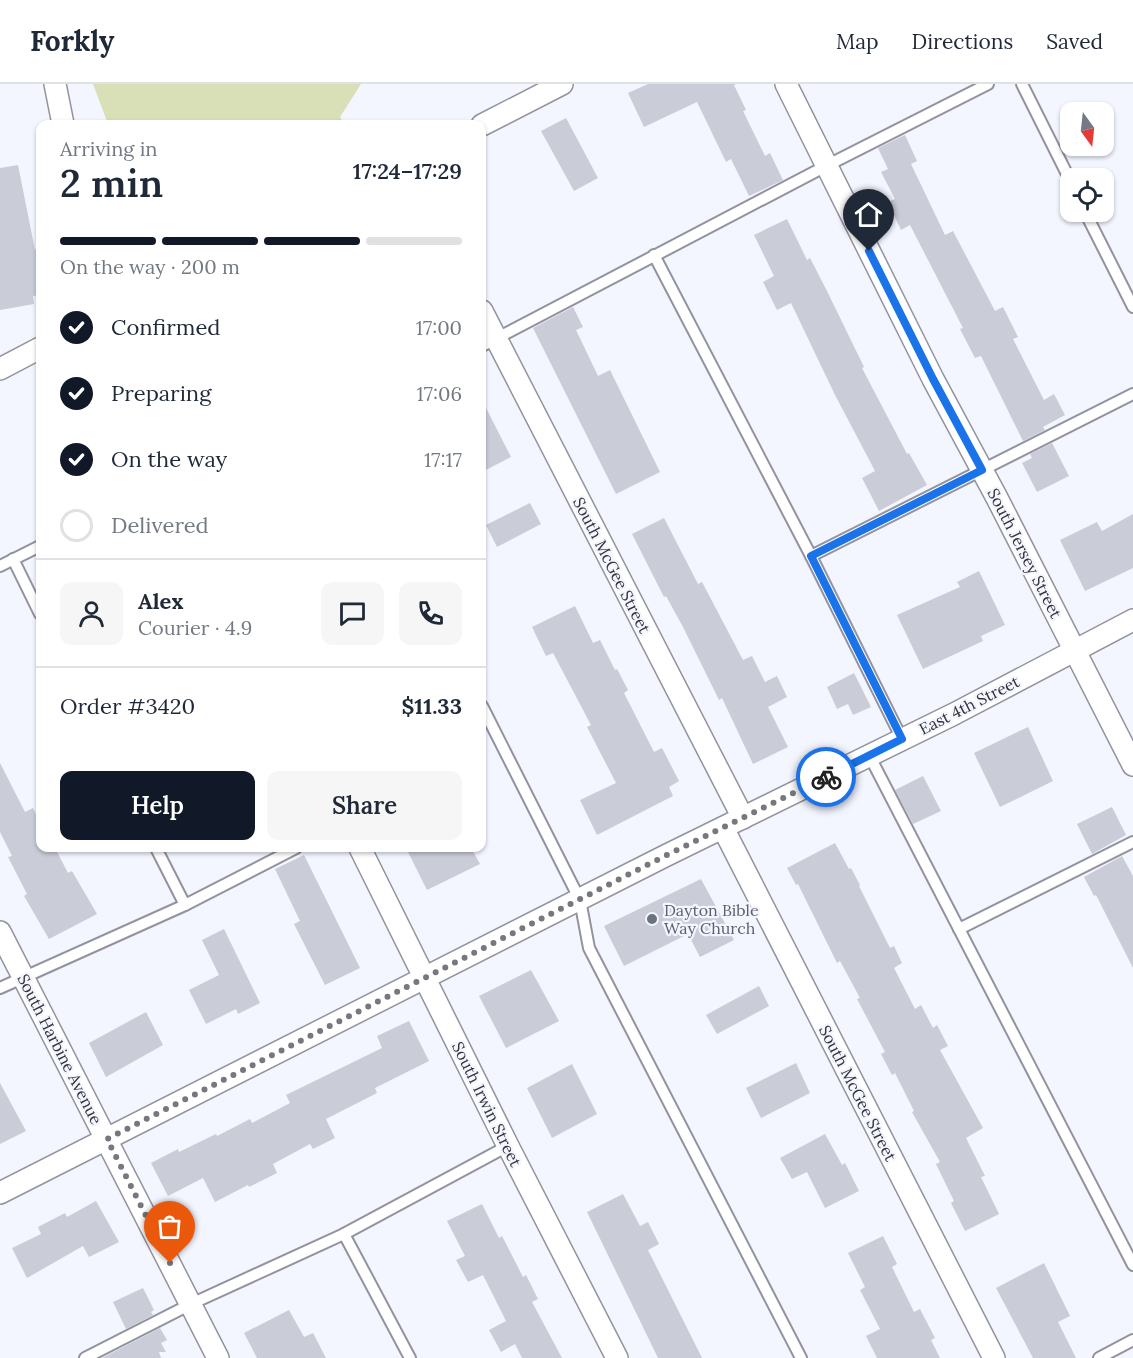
<!DOCTYPE html>
<html lang="en">
<head>
<meta charset="utf-8">
<style>
  body { margin:0; font-family:Lora,serif; background:#f6f6f7; color:#1f2937; height:100vh; display:flex; flex-direction:column; font-size:22px; white-space:nowrap }
  * { box-sizing:border-box; margin:0 }
  p { font-size:20px; color:#747a83 }
  .icon { flex:none; width:33px; height:33px; fill:none; stroke:currentColor; stroke-width:2; stroke-linecap:round; stroke-linejoin:round }
  .map { position:relative; flex:1; overflow:hidden }
  .sheet { position:absolute; left:36px; top:36px; width:450px; height:732px; display:flex; flex-direction:column; background:#fff; border-radius:12px; box-shadow:0 2px 4px #0004 }
  .sheet>* { flex:none }
  .needle { width:39px; rotate:165deg }
  .tools { position:absolute; left:1060px; top:18px; display:grid; gap:12px }
  .tools a { display:grid; place-items:center; width:54px; height:54px; border-radius:12px; background:#fff; box-shadow:0 2px 4px #0004; font-size:30px }
  .pin { position:absolute; display:grid; place-items:center; width:51px; height:51px; color:#fff; margin:-62px -26px; border-radius:50% 50% 50% 0; rotate:-45deg; box-shadow:0 0 6px #0007 }
  .pin .icon { rotate:45deg }
  .courier { position:absolute; display:grid; place-items:center; width:60px; height:60px; margin:-30px; border:4px solid #1a73e8; border-radius:50%; background:#fff; color:#222; box-shadow:0 2px 8px #0007 }
  .head em { font-style:normal; font-weight:600 }
  .head div { display:flex; flex-direction:column-reverse }
  .head { display:flex; align-items:center; justify-content:space-between; height:102px; padding:0 24px }
  h1 { font-size:39px; font-weight:600; line-height:45px }
  .bar { display:grid; grid-template-columns:repeat(4,1fr); gap:9px 6px; align-content:center; height:72px; padding:0 24px }
  .bar i { height:8px; border-radius:4px; background:#e0e1e3 }
  .bar .current { background:#111827 }
  .bar p { grid-column:span 4 }
  .line { display:flex; align-items:center; gap:15px; padding:0 24px; border-top:2px solid #e0e1e3 }
  .line div { flex:1 }
  .round { display:grid; place-items:center; flex:none; width:63px; height:63px; border-radius:12px; background:#f6f6f7 }
  ol { padding:0 24px; list-style:none }
  li { display:flex; align-items:center; gap:18px; height:66px }
  li p { margin-inline-start:auto }
  li .icon { padding:6px; border-radius:50%; background:#111827; color:#fff; stroke-width:4 }
  li:last-child { color:#747a83 }
  li i { width:33px; height:33px; border:3px solid #e0e1e3; border-radius:50% }
  .primary-button { display:flex; gap:12px; margin-top:auto; padding:12px 24px }
  .primary-button a { flex:1; height:69px; border-radius:12px; background:#111827; color:#fff; font-size:24px; font-weight:600; line-height:69px; text-align:center }
  .primary-button a+a { background:#f6f6f7; color:#1f2937 }
  header { display:flex; align-items:center; gap:36px; box-sizing:border-box; height:84px; padding:0 30px; background:#fff; border-bottom:2px solid #e0e1e3 }
  header strong { font-size:28px }
  nav { display:flex; gap:33px; margin-inline-start:auto; font-size:21px }
  .map>svg:first-child { display:block }
  .green { fill:#d9dfb7 }
  .building { fill:#caccd8 }
  .lines { fill:none; stroke-linecap:round; stroke-linejoin:round }
  .lane-casing { stroke:#92939f; stroke-width:14 }
  .street-casing { stroke:#92939f; stroke-width:24 }
  .lane { stroke:#fff; stroke-width:10 }
  .street { stroke:#fff; stroke-width:21 }
  .done { stroke:#76787e; stroke-width:6; stroke-dasharray:0 10.8 }
  .route { stroke:#1a73e8; stroke-width:8 }
  .worship-dot { fill:#6b7280; stroke:#f3f5ff; stroke-width:2 }
  .labels { text-anchor:middle; stroke-width:4.5; stroke-linejoin:round; paint-order:stroke }
  .street-label { font-size:16px; fill:#333438; stroke:#f3f5ff }
  .worship-label { font-size:16px; fill:#5b616d; stroke:#f3f5ff; text-anchor:start }
</style>
</head>
<body>
<header>
<strong>Forkly</strong>
<nav><a>Map</a><a>Directions</a><a>Saved</a></nav>
</header>
<div class="map">
<svg width="1133" height="1274" viewBox="0 0 1133 1274">
  <rect width="100%" height="100%" fill="#f3f5ff"/>
  <!-- green -->
  <path class="green" d="M93 0H361L340 33 344 40H108Z"/>
  <!-- building -->
  <g class="building">
    <path d="M648 0H736L734 1 746 26 743 27 765 72 770 69 783 96 749 112 731 75 726 78 697 18 644 43 628 9Z"/>
    <path d="M566 34 598 94 574 107 541 47Z"/>
    <path d="M905 51 917 77 911 80 945 151 953 147 995 227 1003 223 1018 253 1013 255 1044 316 1054 310 1065 331 1043 343 1045 346 1023 357 981 272 975 274 960 245 963 244 910 141 901 146 888 118 895 115 881 88 888 85 878 64Z"/>
    <path d="M18 81 35 166 40 165V211L33 212 34 220 0 226V84Z"/>
    <path d="M787 135 807 176 810 174 826 205 864 283 862 284 907 370 909 369 927 401 879 427 862 394 875 387 835 311 791 219 777 226 763 198 774 192 754 151Z"/>
    <path d="M573 223 583 243 576 246 598 292 610 286 660 388 616 410 533 244Z"/>
    <path d="M482 316 511 373 482 388Z"/>
    <path d="M1052 359 1069 392 1037 408 1022 379 1032 374 1030 370Z"/>
    <path d="M530 419 541 440 497 463 486 441Z"/>
    <path d="M1133 430V484L1085 507 1060 456 1097 438 1102 447Z"/>
    <path d="M664 434 698 500 702 498 743 576 752 572 765 598 777 592 787 613 768 623 788 663 753 680 722 614 719 616 683 543 666 512 664 513 632 450Z"/>
    <path d="M979 487 1005 541 981 552 983 557 923 585 897 531 960 503 957 498Z"/>
    <path d="M575 522 593 559 600 556 615 586 617 585 628 606 624 609 654 668 662 664 679 697 669 703 673 712 597 751 580 716 616 699 587 643 591 641 553 569 546 572 532 543Z"/>
    <path d="M854 589 871 623 853 631 848 620 837 625 827 603Z"/>
    <path d="M1028 643 1053 697 1000 723 974 669Z"/>
    <path d="M0 679 25 728 33 724 40 739V764H55L68 789 72 787 97 830 49 855 24 812 27 810 8 773 12 772 0 748Z"/>
    <path d="M923 692 941 727 913 740 895 706Z"/>
    <path d="M1112 723 1126 751 1092 770 1077 740Z"/>
    <path d="M835 759 849 785 851 784 860 801 859 802 890 864 894 862 902 879 894 884 915 925 921 921 933 944 937 941 948 962 940 966 983 1044 966 1054 985 1092 981 1093 999 1130 965 1147 951 1119 954 1117 936 1080 940 1078 912 1028 914 1027 895 989 892 991 881 970 885 968 857 915 860 914 840 877 837 879 798 800 796 801 787 784Z"/>
    <path d="M406 764H471L480 780 427 806Z"/>
    <path d="M304 771 360 884 325 901 294 840 300 837 275 785Z"/>
    <path d="M1122 772 1133 792V884L1096 811 1094 812 1084 793Z"/>
    <path d="M701 795 734 856 700 873 688 850 624 882 604 842Z"/>
    <path d="M224 845 260 919 238 930 236 925 206 940 189 906 219 891 202 856Z"/>
    <path d="M531 886 559 937 506 964 479 912Z"/>
    <path d="M759 902 769 922 717 950 706 931Z"/>
    <path d="M146 928 163 961 106 993 89 959Z"/>
    <path d="M409 937 429 977 375 1004 377 1009 326 1035 335 1054 313 1065 310 1060 273 1080 277 1089 249 1103 248 1101 215 1118 203 1094 168 1112 151 1079 178 1065 179 1068 216 1050 217 1052 250 1035 252 1039 290 1019 286 1011 382 964 377 952Z"/>
    <path d="M796 979 810 1009 761 1034 746 1004Z"/>
    <path d="M572 980 597 1030 552 1054 527 1004Z"/>
    <path d="M0 999 26 1047 0 1060Z"/>
    <path d="M825 1050 842 1081 845 1079 859 1107 825 1124 807 1088 792 1095 780 1074Z"/>
    <path d="M623 1110 640 1142 648 1138 659 1160 648 1166 702 1274H658L587 1128Z"/>
    <path d="M96 1117 119 1158 89 1173 83 1162 27 1194 12 1164 41 1150 38 1143 65 1129 67 1133Z"/>
    <path d="M482 1120 499 1154 502 1152 523 1193 526 1191 538 1215 532 1218 562 1274H522L515 1260 501 1268 489 1246 506 1237 483 1191 468 1198 456 1176 465 1172 447 1137Z"/>
    <path d="M883 1152 897 1180 892 1183 914 1228 920 1225 935 1254 931 1256 940 1274H877L866 1252 880 1245 860 1206 865 1203 848 1169Z"/>
    <path d="M1044 1179 1070 1232 1058 1238 1076 1274H1033L996 1204Z"/>
    <path d="M143 1204 154 1226 151 1228 153 1231 126 1245 113 1218Z"/>
    <path d="M289 1226 304 1253 313 1249 326 1274H257L244 1249Z"/>
    <path d="M160 1244 167 1256 161 1259 166 1268H159L161 1274H102Z"/>
  </g>
  <g class="lines">
    <defs>
      <g id="lane">
        <path d="M1022 0 1071 98"/>
        <path d="M1085 128 1133 223"/>
        <path d="M654 171 811 472 902 655"/>
        <path d="M482 262 826 82 988 0"/>
        <path d="M811 472 1133 310"/>
        <path d="M13 475 40 530"/>
        <path d="M0 482 40 462"/>
        <path d="M482 622 580 816 589 864 801 1274"/>
        <path d="M869 671 1133 1181"/>
        <path d="M156 764 185 821"/>
        <path d="M959 845 1133 758"/>
        <path d="M0 904 185 821 296 764"/>
        <path d="M344 1150 410 1274"/>
        <path d="M85 1274 191 1220 344 1150 508 1062"/>
        <path d="M1099 1274 1133 1256"/>
      </g>
      <g id="street">
        <path d="M55 0 63 40"/>
        <path d="M786 0 933 295 997 414 1133 681"/>
        <path d="M482 41 562 0"/>
        <path d="M482 227 743 734"/>
        <path d="M0 285 40 264"/>
        <path d="M723 744 994 1274"/>
        <path d="M360 764 508 1062 617 1274"/>
        <path d="M0 848 218 1274"/>
        <path d="M0 1109 665 772 954 630 1133 536"/>
      </g>
    </defs>
    <!-- lane casing -->
    <use href="#lane" class="lane-casing"/>
    <!-- street casing -->
    <use href="#street" class="street-casing"/>
    <!-- lane -->
    <use href="#lane" class="lane"/>
    <!-- street -->
    <use href="#street" class="street"/>
  </g>
  <g class="lines">
    <!-- done -->
    <path class="done" d="M170 1179 107 1055 665 772 826 693"/>
    <!-- route -->
    <path class="route" d="M826 693 902 655 811 472 982 386 933 295 869 167"/>
  </g>
  <!-- markers -->
  <circle class="worship-dot" cx="652" cy="835" r="6"/>
  <g class="labels">
    <!-- street labels -->
    <g class="street-label">
      <text transform="translate(1025 469) rotate(63)" y="6">South Jersey Street</text>
      <text transform="translate(612 481) rotate(63)" y="6">South McGee Street</text>
      <text transform="translate(969 621) rotate(-27)" y="6">East 4th Street</text>
      <text transform="translate(60 965) rotate(63)" y="6">South Harbine Avenue</text>
      <text transform="translate(858 1009) rotate(63)" y="6">South McGee Street</text>
      <text transform="translate(487 1020) rotate(64)" y="6">South Irwin Street</text>
    </g>
    <!-- worship labels -->
    <g class="worship-label">
      <text x="664" y="832">Dayton Bible<tspan x="664" dy="18">Way Church</tspan></text>
    </g>
  </g>
</svg>
<div class="tools">
<a><svg class="needle" viewBox="-14 -14 28 28"><path d="M0-13l5 13h-10z" fill="#e53935"/><path d="M0 13l5-13h-10z" fill="#747a83"/></svg></a>
<a><svg class="icon" aria-label="locate" viewBox="0 0 24 24"><circle cx="12" cy="12" r="6"/><path d="M12 2v4M12 18v4M2 12h4M18 12h4"/></svg></a>
</div>
<div class="pin" style="left:170px;top:1179px;background:#ea580c"><svg class="icon" aria-label="bag" viewBox="0 0 24 24"><path d="M5 8h14l-1 12H6zM9 8a3 3 0 0 1 6 0"/></svg></div>
<div class="pin" style="left:869px;top:167px;background:#1f2937"><svg class="icon" aria-label="home" viewBox="0 0 24 24"><path d="M3 11l9-7 9 7M6 9v11h12V9"/></svg></div>
<div class="courier" style="left:826px;top:693px"><svg class="icon" aria-label="bike" viewBox="0 0 24 24"><circle cx="6" cy="16" r="4"/><circle cx="18" cy="16" r="4"/><path d="M6 16l4-8h5l3 8M10 8l3 8H6M13 5h3"/></svg></div>
<section class="sheet">
<div class="head"><div><h1>2 min</h1><p>Arriving in</p></div><em>17:24–17:29</em></div>
<div class="bar"><i class="current"></i><i class="current"></i><i class="current"></i><i></i><p>On the way · 200 m</p></div>
<ol>
<li><svg class="icon" aria-label="check" viewBox="0 0 24 24"><path d="M5 12l5 5 9-10"/></svg>Confirmed<p>17:00</p></li>
<li><svg class="icon" aria-label="check" viewBox="0 0 24 24"><path d="M5 12l5 5 9-10"/></svg>Preparing<p>17:06</p></li>
<li><svg class="icon" aria-label="check" viewBox="0 0 24 24"><path d="M5 12l5 5 9-10"/></svg>On the way<p>17:17</p></li>
<li><i></i>Delivered</li>
</ol>
<div class="line" style="height:108px"><a class="round"><svg class="icon" aria-label="person" viewBox="0 0 24 24"><circle cx="12" cy="8" r="4"/><path d="M4 21q1-7 8-7t8 7"/></svg></a><div><b>Alex</b><p>Courier · 4.9</p></div><a class="round"><svg class="icon" aria-label="chat" viewBox="0 0 24 24"><path d="M4 5h16v11H9l-5 4z"/></svg></a><a class="round"><svg class="icon" aria-label="phone" viewBox="0 0 24 24"><path d="M5 4h4l2 5-3 2q2 4 5 5l2-3 5 2v4C11 20 4 13 5 4z"/></svg></a></div>
<div class="line" style="height:78px"><div>Order #3420</div><b>$11.33</b></div>
<div class="primary-button"><a>Help</a><a>Share</a></div>
</section>
</div>
</body>
</html>
